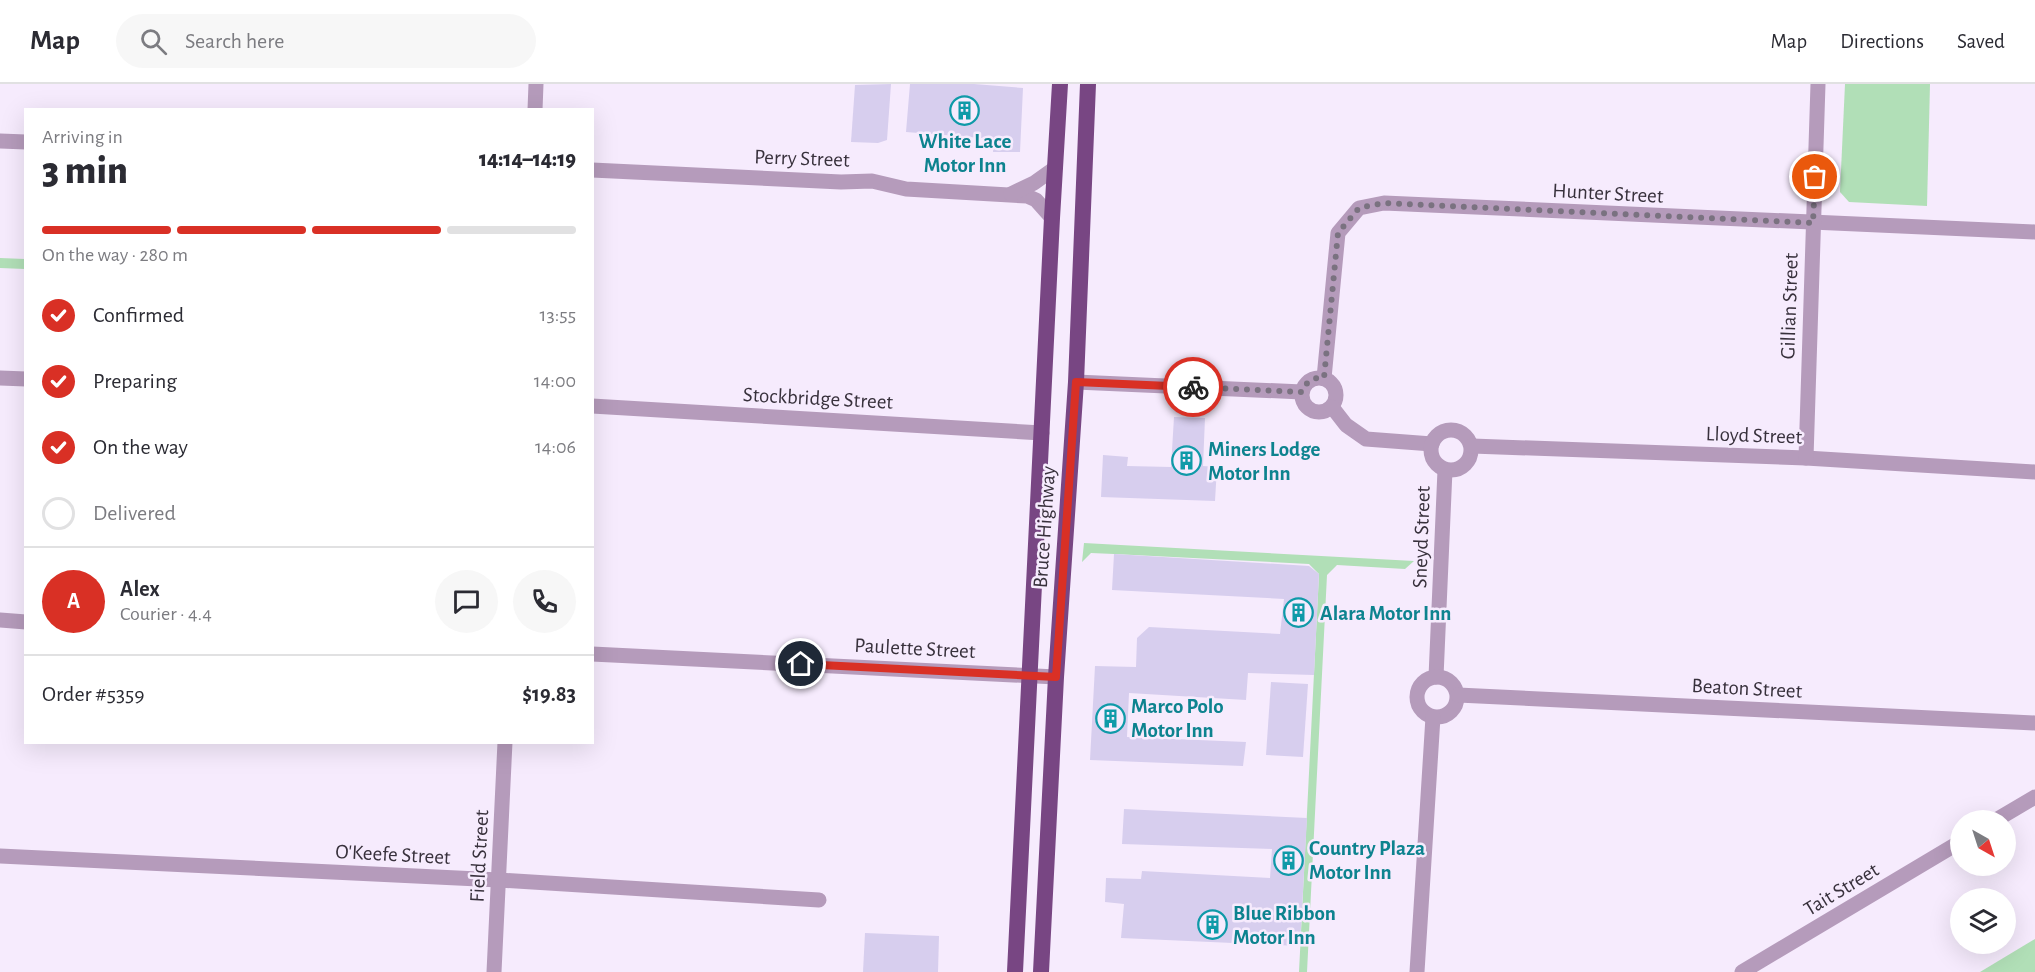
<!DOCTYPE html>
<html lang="en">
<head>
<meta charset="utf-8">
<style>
  body { margin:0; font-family:"Alegreya Sans",sans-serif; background:#f7f7f7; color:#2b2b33; height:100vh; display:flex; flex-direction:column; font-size:22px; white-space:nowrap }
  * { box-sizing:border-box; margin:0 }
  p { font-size:20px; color:#7c7c81 }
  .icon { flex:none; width:33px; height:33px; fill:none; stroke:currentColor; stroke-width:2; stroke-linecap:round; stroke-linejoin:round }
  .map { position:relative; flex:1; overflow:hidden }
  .side { position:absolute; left:24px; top:24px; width:570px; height:636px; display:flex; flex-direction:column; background:#fff; border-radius:0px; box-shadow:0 6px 24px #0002 }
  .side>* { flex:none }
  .needle { width:39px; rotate:141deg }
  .tools { position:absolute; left:1950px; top:726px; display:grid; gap:12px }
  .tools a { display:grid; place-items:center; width:66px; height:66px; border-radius:50%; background:#fff; box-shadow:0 6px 24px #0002; font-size:30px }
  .pin { position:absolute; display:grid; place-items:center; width:51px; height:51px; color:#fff; margin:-26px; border:3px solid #fff; border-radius:50%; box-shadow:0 2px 6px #0007 }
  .courier { position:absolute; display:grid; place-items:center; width:60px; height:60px; margin:-30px; border:4px solid #d93025; border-radius:50%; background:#fff; color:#222; box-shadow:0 2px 8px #0007 }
  .summary em { font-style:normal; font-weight:800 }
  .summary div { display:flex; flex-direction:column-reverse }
  .summary { display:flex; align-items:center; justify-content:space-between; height:102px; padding:0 18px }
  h1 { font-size:39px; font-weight:800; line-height:45px }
  .bar { display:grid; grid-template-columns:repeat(4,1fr); gap:9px 6px; align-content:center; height:72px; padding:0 18px }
  .bar i { height:8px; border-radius:4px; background:#e1e1e2 }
  .bar .selected { background:#d93025 }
  .bar p { grid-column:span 4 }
  .line { display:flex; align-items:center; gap:15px; padding:0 18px; border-top:2px solid #e1e1e2 }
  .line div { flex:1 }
  .round { display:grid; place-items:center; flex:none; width:63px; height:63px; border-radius:32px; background:#f7f7f7 }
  ol { padding:0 18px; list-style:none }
  li { display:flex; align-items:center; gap:18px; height:66px }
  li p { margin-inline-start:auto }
  li .icon { padding:6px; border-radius:50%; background:#d93025; color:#fff; stroke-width:4 }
  li:last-child { color:#7c7c81 }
  li i { width:33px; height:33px; border:3px solid #e1e1e2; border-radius:50% }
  header { display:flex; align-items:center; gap:36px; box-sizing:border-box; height:84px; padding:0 30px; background:#fff; border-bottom:2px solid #e1e1e2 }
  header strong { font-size:28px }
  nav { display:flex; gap:33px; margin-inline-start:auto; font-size:21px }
  .search { width:420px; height:54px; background:#f7f7f7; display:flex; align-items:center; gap:15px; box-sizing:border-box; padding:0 21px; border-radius:33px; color:#7c7c81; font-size:22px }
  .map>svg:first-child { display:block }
  .green { fill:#b1dfb7 }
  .building { fill:#d7ceee }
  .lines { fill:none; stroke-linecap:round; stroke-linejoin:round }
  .minor { stroke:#b59bbb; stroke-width:15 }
  .tertiary { stroke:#b59bbb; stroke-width:15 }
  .trunk { stroke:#784683; stroke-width:16 }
  .done { stroke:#7a7280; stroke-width:6; stroke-dasharray:0 10.8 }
  .route { stroke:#d93025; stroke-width:8 }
  .labels { text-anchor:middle; stroke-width:5; stroke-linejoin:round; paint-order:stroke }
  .culture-label { font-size:21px; font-weight:bold; fill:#0d838f; stroke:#f6ebfd; text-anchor:start }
  .street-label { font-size:21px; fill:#38313c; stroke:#f6ebfd }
</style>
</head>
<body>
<header>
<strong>Map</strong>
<div class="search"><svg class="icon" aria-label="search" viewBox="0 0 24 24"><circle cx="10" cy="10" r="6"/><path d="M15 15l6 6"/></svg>Search here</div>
<nav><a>Map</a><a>Directions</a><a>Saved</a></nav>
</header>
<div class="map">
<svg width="2035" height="888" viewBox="0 0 2035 888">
  <rect width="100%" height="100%" fill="#f6ebfd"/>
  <!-- green -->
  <g class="green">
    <path d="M1845 0H1930L1927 122 1849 118 1840 108Z"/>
    <path d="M0 174 25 175V185L0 184Z"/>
    <path d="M1084 459 1414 477 1405 485 1337 481 1327 491 1307 888H1299L1319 490 1309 480 1114 470 1091 469 1082 478Z"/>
    <path d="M2035 855V888H1980Z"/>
  </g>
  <!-- building -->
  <g class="building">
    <path d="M891 0 887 56 878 59 851 58 855 1Z"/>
    <path d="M910 0H974L1023 4 1020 68H993L994 55 906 48Z"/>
    <path d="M1174 333 1205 334 1203 382 1217 383 1215 417 1101 413 1103 371 1128 373 1127 382 1171 383Z"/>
    <path d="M1114 470 1309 482 1319 490 1314 591 1248 589 1246 616 1129 609 1127 653 1246 658 1243 682 1090 676 1095 582 1136 583 1137 554 1149 543 1280 550 1284 515 1112 506Z"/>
    <path d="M1271 598 1308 600 1303 673 1266 671Z"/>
    <path d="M1124 725 1307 734 1300 862 1121 854 1124 820 1105 818 1106 794 1141 795 1142 787 1270 794 1272 765 1122 760Z"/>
    <path d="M865 849 939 852 938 888H863Z"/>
  </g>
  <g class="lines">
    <!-- minor -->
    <g class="minor">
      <path d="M0 57 26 58"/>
      <path d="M592 86 841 98 872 97 906 105 1027 112 1036 116 1052 134"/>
      <path d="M1011 110 1034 99 1055 84"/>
      <path d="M0 294 26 295"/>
      <path d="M1324 294 1338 149 1359 124 1384 119 2035 148"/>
      <circle cx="1319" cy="311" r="17"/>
      <path d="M1076 298 1302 308"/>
      <path d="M592 322 1042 349"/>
      <path d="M1332 323 1346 341 1366 355 1432 360"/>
      <circle cx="1451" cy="366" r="20"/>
      <path d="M1472 362 1806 374 2035 388"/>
      <path d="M1806 374 1818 0"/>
      <path d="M0 536 26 538"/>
      <path d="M592 570 1056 593"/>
      <path d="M1436 593 1445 386"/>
      <circle cx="1437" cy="613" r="20"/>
      <path d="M1458 611 2035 639"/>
      <path d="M1996 736 2035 713"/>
      <path d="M0 772 499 796 819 816"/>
      <path d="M1417 888 1433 633"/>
      <path d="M1742 888 1960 758"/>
    </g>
    <!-- tertiary -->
    <g class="tertiary">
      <path d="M535 26 536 0"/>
      <path d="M494 888 505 658"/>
    </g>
    <!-- trunk -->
    <g class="trunk">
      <path d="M1015 888 1052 134 1060 0"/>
      <path d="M1041 888 1056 593 1076 298 1088 0"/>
    </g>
  </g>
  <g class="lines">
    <!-- done -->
    <path class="done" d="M1193 303 1302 308C1306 298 1312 293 1324 294L1338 149 1359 124 1383 119 1813 139 1815 93"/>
    <!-- route -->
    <path class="route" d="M801 580 1056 593 1076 298 1193 303"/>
  </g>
  <!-- icons -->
  <defs>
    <symbol id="building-ring" viewBox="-11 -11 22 22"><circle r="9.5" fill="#f6ebfd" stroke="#0f9aa8" stroke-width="1.5"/><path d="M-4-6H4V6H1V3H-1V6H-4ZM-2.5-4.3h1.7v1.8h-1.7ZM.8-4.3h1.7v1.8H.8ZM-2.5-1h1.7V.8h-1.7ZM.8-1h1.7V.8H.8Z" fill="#0f9aa8"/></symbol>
  </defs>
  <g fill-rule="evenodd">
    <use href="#building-ring" x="948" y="10" width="33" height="33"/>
    <use href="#building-ring" x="1170" y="360" width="33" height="33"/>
    <use href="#building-ring" x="1282" y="512" width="33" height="33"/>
    <use href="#building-ring" x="1094" y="618" width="33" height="33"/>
    <use href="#building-ring" x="1272" y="760" width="33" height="33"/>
    <use href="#building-ring" x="1196" y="824" width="33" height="33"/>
  </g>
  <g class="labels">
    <!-- culture labels -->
    <g class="culture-label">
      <text x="965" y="64" text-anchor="middle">White Lace<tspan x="965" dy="24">Motor Inn</tspan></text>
      <text x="1208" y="372">Miners Lodge<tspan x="1208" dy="24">Motor Inn</tspan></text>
      <text x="1320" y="536">Alara Motor Inn</text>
      <text x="1131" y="629">Marco Polo<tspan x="1131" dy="24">Motor Inn</tspan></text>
      <text x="1309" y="771">Country Plaza<tspan x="1309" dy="24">Motor Inn</tspan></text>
      <text x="1233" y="836">Blue Ribbon<tspan x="1233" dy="24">Motor Inn</tspan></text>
    </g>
    <!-- street labels -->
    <g class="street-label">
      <text transform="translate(802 74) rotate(2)" y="7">Perry Street</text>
      <text transform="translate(1608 109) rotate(3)" y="7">Hunter Street</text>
      <text transform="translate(1789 222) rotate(-88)" y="7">Gillian Street</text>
      <text transform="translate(818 314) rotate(3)" y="7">Stockbridge Street</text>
      <text transform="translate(1754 351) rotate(2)" y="7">Lloyd Street</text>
      <text transform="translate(1044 443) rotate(-86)" y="7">Bruce Highway</text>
      <text transform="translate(1421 453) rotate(-88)" y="7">Sneyd Street</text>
      <text transform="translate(915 564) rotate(3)" y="7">Paulette Street</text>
      <text transform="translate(1747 604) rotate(3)" y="7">Beaton Street</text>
      <text transform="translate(393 770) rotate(3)" y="7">O'Keefe Street</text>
      <text transform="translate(479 772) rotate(-87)" y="7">Field Street</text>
      <text transform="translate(1841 805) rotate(-31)" y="7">Tait Street</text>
    </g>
  </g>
</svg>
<div class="tools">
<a><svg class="needle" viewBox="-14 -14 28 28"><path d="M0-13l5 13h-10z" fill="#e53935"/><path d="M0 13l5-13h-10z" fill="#7c7c81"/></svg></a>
<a><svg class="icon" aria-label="layers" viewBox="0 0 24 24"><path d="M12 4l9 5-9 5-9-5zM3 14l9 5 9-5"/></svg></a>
</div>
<div class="pin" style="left:1815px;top:93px;background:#ea580c"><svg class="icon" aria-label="bag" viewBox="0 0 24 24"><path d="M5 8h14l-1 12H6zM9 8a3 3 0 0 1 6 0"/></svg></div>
<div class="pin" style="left:801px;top:580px;background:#1f2937"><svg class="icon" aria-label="home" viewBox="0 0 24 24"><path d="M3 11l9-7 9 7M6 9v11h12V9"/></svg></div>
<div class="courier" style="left:1193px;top:303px"><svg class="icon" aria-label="bike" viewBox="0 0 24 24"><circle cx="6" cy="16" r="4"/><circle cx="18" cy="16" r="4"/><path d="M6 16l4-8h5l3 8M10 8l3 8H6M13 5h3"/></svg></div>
<section class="side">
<div class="summary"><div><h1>3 min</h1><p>Arriving in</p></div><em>14:14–14:19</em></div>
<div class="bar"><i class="selected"></i><i class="selected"></i><i class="selected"></i><i></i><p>On the way · 280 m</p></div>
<ol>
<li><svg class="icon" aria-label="check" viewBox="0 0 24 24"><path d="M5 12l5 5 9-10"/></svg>Confirmed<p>13:55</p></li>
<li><svg class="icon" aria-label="check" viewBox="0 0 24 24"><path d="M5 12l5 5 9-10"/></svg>Preparing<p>14:00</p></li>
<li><svg class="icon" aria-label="check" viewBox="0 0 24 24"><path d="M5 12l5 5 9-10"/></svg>On the way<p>14:06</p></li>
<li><i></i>Delivered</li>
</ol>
<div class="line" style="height:108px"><b class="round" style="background:#d93025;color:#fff">A</b><div><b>Alex</b><p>Courier · 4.4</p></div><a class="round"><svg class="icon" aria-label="chat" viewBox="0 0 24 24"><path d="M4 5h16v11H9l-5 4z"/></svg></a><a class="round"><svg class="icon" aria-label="phone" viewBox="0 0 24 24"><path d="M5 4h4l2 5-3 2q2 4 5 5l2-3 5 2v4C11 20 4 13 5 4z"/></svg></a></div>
<div class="line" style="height:78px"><div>Order #5359</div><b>$19.83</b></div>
</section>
</div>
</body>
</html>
